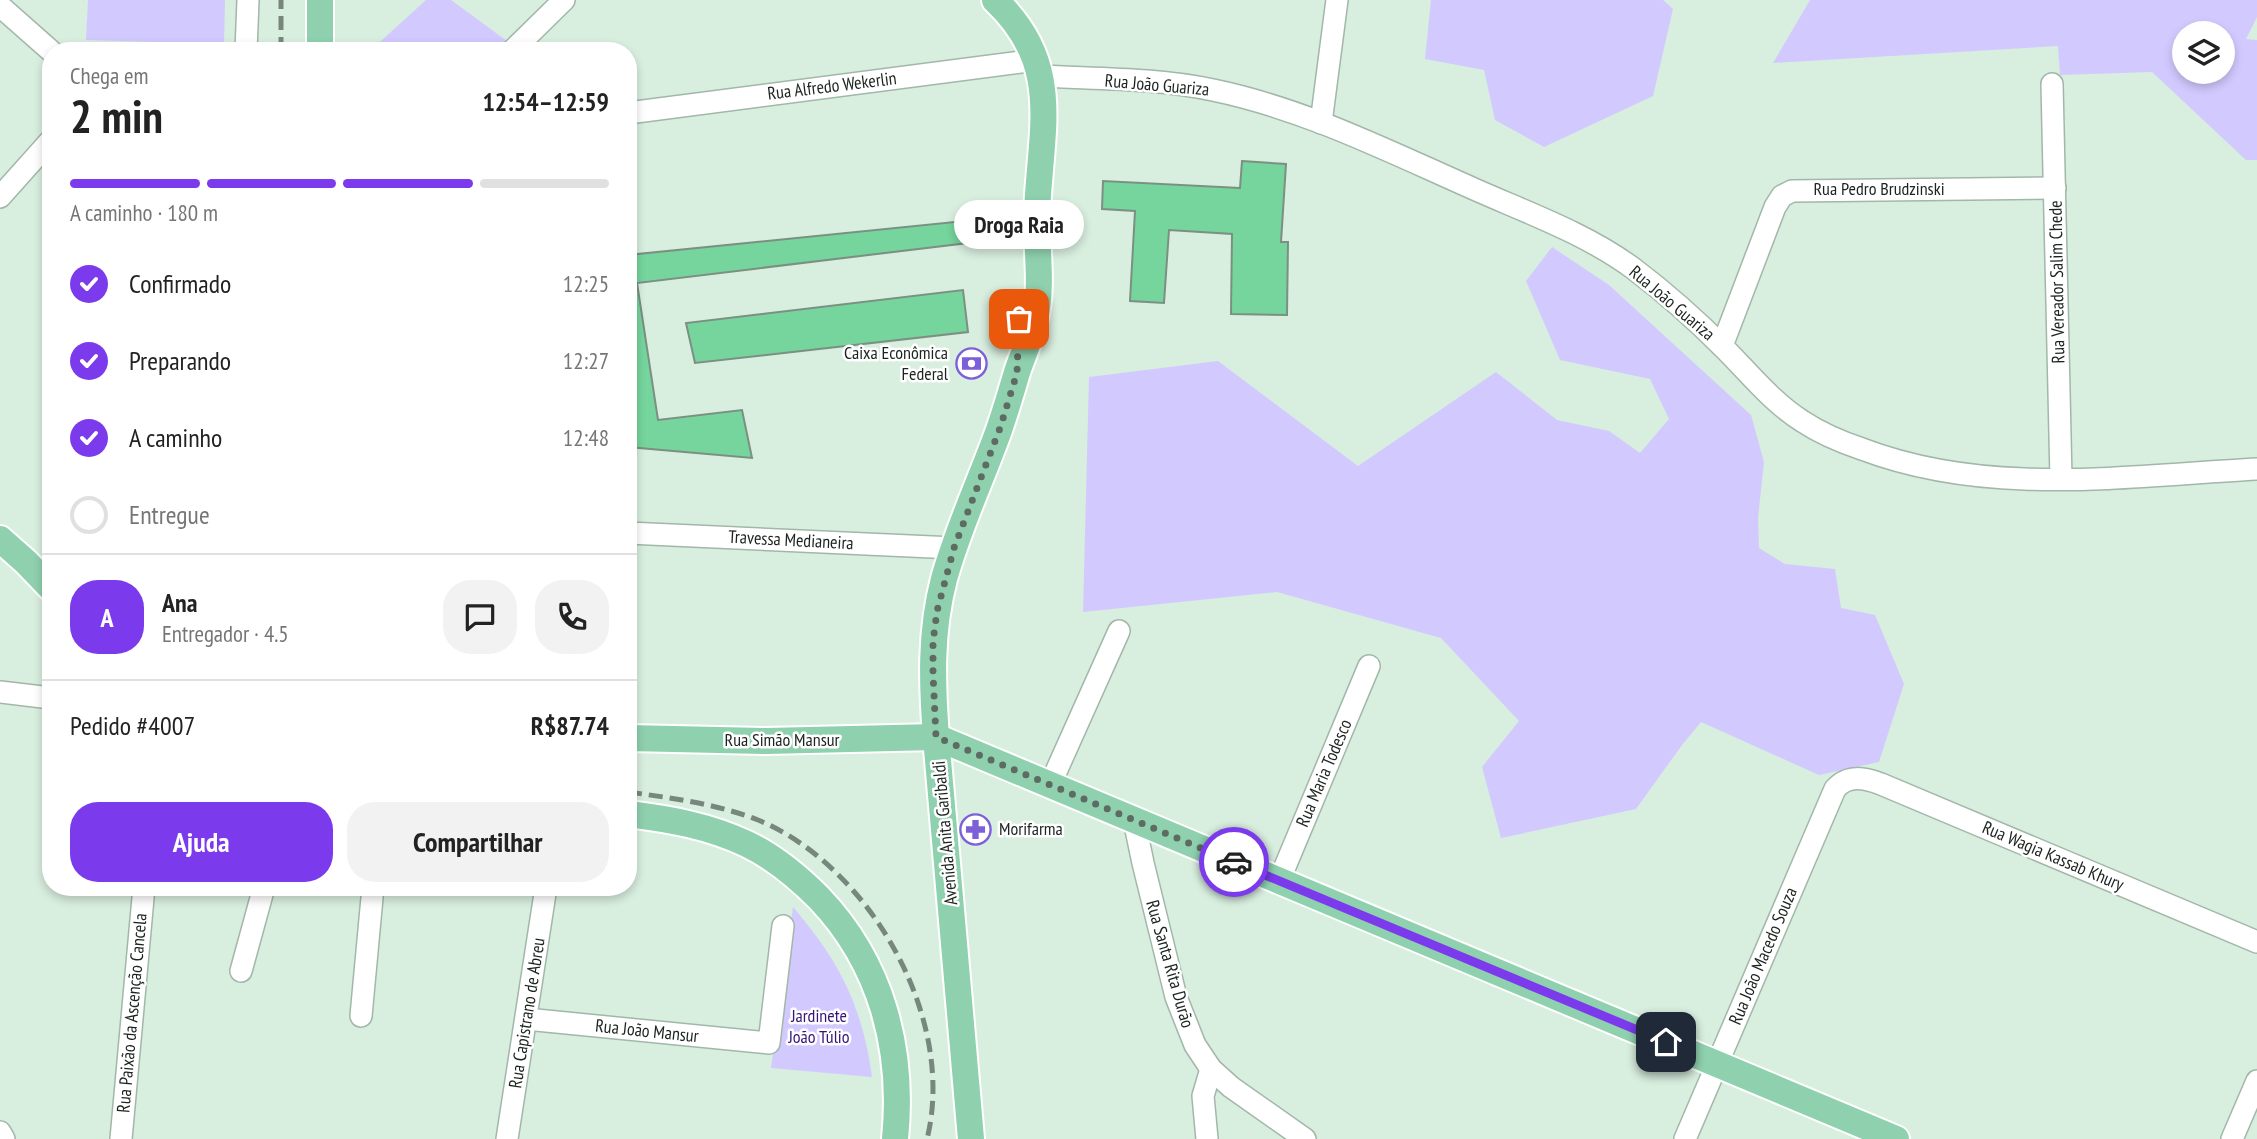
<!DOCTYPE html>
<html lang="pt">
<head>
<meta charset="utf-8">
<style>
  body { margin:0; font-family:"PT Sans Narrow",sans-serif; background:#f2f2f2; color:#222; height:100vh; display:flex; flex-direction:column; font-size:26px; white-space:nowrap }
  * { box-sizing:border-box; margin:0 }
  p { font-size:23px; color:#767676 }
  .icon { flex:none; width:38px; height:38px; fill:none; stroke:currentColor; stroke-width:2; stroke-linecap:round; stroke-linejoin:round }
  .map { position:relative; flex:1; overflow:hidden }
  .details { position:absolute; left:42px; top:42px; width:595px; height:854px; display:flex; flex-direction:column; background:#fff; border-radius:28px; box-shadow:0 4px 10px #0003 }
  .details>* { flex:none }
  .tools { position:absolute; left:2172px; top:21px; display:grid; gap:14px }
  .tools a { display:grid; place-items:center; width:63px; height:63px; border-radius:50%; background:#fff; box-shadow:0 4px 10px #0003; font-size:35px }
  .pin { position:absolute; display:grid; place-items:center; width:60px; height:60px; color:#fff; margin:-30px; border-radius:14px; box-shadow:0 4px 10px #0006 }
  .courier { position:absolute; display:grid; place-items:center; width:70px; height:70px; margin:-35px; border:5px solid #7c3aed; border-radius:50%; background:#fff; color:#222; box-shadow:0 2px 9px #0007 }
  .bubble { position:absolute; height:49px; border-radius:24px; background:#fff; box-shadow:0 4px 10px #0003; font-size:23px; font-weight:800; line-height:49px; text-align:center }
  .headline em { font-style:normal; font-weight:800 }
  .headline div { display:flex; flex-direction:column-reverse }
  .headline { display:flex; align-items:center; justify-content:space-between; height:119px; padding:0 28px }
  h1 { font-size:46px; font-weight:800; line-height:52px }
  .bar { display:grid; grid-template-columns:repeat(4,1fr); gap:10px 7px; align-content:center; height:84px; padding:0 28px }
  .bar i { height:9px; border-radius:5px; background:#e0e0e0 }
  .bar .current { background:#7c3aed }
  .bar p { grid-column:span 4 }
  .line { display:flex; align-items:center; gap:18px; padding:0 28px; border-top:2px solid #e0e0e0 }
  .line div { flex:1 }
  .round { display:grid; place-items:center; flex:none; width:74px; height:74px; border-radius:28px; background:#f2f2f2 }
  ol { padding:0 28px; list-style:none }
  li { display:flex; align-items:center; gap:21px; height:77px }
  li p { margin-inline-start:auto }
  li .icon { padding:7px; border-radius:50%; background:#7c3aed; color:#fff; stroke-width:4 }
  li:last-child { color:#767676 }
  li i { width:38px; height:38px; border:4px solid #e0e0e0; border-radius:50% }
  .action { display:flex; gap:14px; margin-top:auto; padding:14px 28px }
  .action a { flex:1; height:80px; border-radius:28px; background:#7c3aed; color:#fff; font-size:28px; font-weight:800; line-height:80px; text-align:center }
  .action a+a { background:#f2f2f2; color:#222 }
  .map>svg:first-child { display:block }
  .green { fill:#d2caff; fill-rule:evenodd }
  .building { fill:#75d59d; stroke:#7b9082; stroke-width:2 }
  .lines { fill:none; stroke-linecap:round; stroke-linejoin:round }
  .minor-casing { stroke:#a2b7a9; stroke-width:24 }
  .major-casing { stroke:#fff; stroke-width:30 }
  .minor { stroke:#fff; stroke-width:21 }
  .major { stroke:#8fd1ae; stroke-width:26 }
  .rail { stroke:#78877d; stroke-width:5; stroke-dasharray:14 7; stroke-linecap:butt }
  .done { stroke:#5e6b62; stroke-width:7; stroke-dasharray:0 12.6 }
  .route { stroke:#7c3aed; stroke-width:9 }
  .labels { text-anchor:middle; stroke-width:5; stroke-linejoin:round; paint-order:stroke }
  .street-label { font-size:18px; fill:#1c241f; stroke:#fff }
  .poi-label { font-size:18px; fill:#1c241f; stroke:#fff; text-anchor:end }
  .park-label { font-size:18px; fill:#371477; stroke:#fff }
</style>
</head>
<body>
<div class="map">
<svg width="2257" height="1139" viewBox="0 0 2257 1139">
  <rect width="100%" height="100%" fill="#d8eedf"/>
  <!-- green -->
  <g class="green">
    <path d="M88 0H225L224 44 86 40Z"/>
    <path d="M426 0H451L507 41 497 51H370Z"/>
    <path d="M1431 0H1663L1673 9 1653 96 1544 147 1495 120 1484 70 1425 59Z"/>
    <path d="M1810 0H2257V17L2246 39 2257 40V160H2246L2152 72 2060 75 2058 46 1773 63ZM2184 33H2222V72H2184Z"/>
    <path d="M1552 247 1609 285 1751 415 1764 462 1758 518 1759 548 1785 564 1835 569 1841 608 1875 615 1904 684 1879 762 1819 775 1701 722 1682 745 1636 809 1501 838 1482 767 1519 721 1441 638 1277 592 1083 612 1089 377 1218 361 1358 466 1496 372 1557 420 1609 431 1640 453 1669 419 1650 379 1560 360 1526 281Z"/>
    <path d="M793 907C839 961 862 1005 872 1077L771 1068Z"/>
  </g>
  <!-- building -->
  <g class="building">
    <path d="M1242 161 1286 164 1281 242H1288L1287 315 1231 314 1232 234 1169 230 1164 303 1130 301 1135 211 1102 209 1103 181 1240 188Z"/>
    <path d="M974 220 976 242 637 283 658 420 742 410 752 458 628 447V255Z"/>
    <path d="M963 290 968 332 695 363 686 323Z"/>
  </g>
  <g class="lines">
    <defs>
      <g id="minor">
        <path d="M0 6 51 51"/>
        <path d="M246 51 248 0"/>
        <path d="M512 51 564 0"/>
        <path d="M1041 76C1098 79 1157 78 1213 90 1305 109 1390 152 1474 189 1528 213 1587 234 1634 269 1667 294 1696 320 1724 348 1749 373 1772 402 1802 421 1820 433 1841 442 1862 449 1988 497 2126 476 2257 469"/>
        <path d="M2052 84 2061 479"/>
        <path d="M628 113 1036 60"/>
        <path d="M1321 123 1337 0"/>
        <path d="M0 197 51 140"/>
        <path d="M1722 346 1775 207 1782 196 1792 191 2055 188"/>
        <path d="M628 533 954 548"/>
        <path d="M0 692 51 698"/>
        <path d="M1050 785 1119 631"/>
        <path d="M1134 820 1143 863 1176 997 1195 1045 1211 1069 1231 1087 1305 1139"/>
        <path d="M1279 881 1369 666"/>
        <path d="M241 971 264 887"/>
        <path d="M361 1016 373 887"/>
        <path d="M526 1019 769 1043 783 926"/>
        <path d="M0 1132 4 1139"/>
        <path d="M121 1139 144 887"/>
        <path d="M507 1139 546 887"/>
        <path d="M1207 1139 1203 1096 1211 1069"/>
        <path d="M1685 1139 1835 789C1848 774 1865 778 1881 784L2257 942"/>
        <path d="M2232 1139 2257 1081"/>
      </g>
      <g id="major">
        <path d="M320 51V0"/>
        <path d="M0 539 26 562 51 588"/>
        <path d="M628 738 766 741 936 737 1896 1139"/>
        <path d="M628 814C669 819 709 826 747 844 774 857 798 877 819 898 882 964 904 1050 895 1139"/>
        <path d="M971 1139 936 737C932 684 930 632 944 579 958 528 981 480 999 430 1006 410 1012 389 1018 369 1024 353 1031 336 1035 319 1043 284 1036 249 1037 213 1040 130 1064 65 995 0"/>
      </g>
    </defs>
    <!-- minor casing -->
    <use href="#minor" class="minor-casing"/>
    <!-- major casing -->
    <use href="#major" class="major-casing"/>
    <!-- minor -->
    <use href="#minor" class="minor"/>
    <!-- major -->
    <use href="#major" class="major"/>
    <!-- rail -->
    <g class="rail">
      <path d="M281 51V0"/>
      <path d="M628 792C672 798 717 804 758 820 870 866 957 1019 927 1139"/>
    </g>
  </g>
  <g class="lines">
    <!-- done -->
    <path class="done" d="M1019 319 1017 373 1000 428 954 548 937 611 933 642V673L936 737 1234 862"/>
    <!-- route -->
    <path class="route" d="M1234 862 1666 1042"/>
  </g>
  <!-- icons -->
  <defs>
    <symbol id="bank-ring" viewBox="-11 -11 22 22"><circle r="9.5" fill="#fff" stroke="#7e5fda" stroke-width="1.5"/><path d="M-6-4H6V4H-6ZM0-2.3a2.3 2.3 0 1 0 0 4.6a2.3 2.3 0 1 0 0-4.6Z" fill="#7e5fda"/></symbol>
    <symbol id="pharmacy-ring" viewBox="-11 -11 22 22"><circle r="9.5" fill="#fff" stroke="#7e5fda" stroke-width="1.5"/><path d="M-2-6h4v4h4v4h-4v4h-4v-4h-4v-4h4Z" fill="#7e5fda"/></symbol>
  </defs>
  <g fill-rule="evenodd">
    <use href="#bank-ring" x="954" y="346" width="35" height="35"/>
    <use href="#pharmacy-ring" x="958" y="812" width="35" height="35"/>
  </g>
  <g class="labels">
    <!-- street labels -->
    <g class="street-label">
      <text transform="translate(1157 85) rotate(5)" y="6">Rua João Guariza</text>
      <text transform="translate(832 86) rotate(-7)" y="6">Rua Alfredo Wekerlin</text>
      <text x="1879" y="195">Rua Pedro Brudzinski</text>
      <text transform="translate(2057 282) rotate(-91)" y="6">Rua Vereador Salim Chede</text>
      <text transform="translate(1672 303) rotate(40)" y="6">Rua João Guariza</text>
      <text transform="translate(791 540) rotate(3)" y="6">Travessa Medianeira</text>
      <text x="782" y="746">Rua Simão Mansur</text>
      <text transform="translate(1324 773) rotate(-67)" y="6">Rua Maria Todesco</text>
      <text transform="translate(945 833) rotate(-95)" y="6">Avenida Anita Garibaldi</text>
      <text transform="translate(2053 856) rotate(23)" y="6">Rua Wagia Kassab Khury</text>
      <text transform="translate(1763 956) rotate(-67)" y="6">Rua João Macedo Souza</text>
      <text transform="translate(1170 964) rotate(74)" y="6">Rua Santa Rita Durão</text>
      <text transform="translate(132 1013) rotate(-85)" y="6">Rua Paixão da Ascenção Cancela</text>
      <text transform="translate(527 1013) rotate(-81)" y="6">Rua Capistrano de Abreu</text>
      <text transform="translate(647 1031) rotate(6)" y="6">Rua João Mansur</text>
    </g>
    <!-- poi labels -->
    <g class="poi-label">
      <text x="948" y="359">Caixa Econômica<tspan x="948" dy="21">Federal</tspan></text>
      <text x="999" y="835" text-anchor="start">Morifarma</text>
    </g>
    <!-- park labels -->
    <g class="park-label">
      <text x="819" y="1022">Jardinete<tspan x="819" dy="21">João Túlio</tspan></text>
    </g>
  </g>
</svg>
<div class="tools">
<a><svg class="icon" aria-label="layers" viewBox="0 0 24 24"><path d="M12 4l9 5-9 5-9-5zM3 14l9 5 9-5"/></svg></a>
</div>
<div class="pin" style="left:1019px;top:319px;background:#ea580c"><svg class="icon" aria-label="bag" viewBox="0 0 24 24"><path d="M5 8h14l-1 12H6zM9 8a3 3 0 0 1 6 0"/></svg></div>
<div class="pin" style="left:1666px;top:1042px;background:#1f2937"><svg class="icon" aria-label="home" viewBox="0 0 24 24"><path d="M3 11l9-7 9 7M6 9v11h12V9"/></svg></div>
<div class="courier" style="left:1234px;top:862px"><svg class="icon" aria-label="car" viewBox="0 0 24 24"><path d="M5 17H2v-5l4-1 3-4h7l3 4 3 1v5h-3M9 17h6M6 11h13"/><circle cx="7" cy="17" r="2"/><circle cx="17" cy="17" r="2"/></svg></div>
<div class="bubble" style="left:954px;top:200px;width:130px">Droga Raia</div>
<section class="details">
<div class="headline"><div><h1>2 min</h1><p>Chega em</p></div><em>12:54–12:59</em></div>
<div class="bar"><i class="current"></i><i class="current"></i><i class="current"></i><i></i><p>A caminho · 180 m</p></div>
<ol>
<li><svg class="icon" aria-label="check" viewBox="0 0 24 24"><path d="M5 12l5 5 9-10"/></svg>Confirmado<p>12:25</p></li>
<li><svg class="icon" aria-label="check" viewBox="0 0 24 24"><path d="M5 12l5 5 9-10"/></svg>Preparando<p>12:27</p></li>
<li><svg class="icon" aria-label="check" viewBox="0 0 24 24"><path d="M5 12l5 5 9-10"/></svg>A caminho<p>12:48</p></li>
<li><i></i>Entregue</li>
</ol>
<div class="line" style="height:126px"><b class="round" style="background:#7c3aed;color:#fff">A</b><div><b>Ana</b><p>Entregador · 4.5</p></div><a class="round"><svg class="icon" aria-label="chat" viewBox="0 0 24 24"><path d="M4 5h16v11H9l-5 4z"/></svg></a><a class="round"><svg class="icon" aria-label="phone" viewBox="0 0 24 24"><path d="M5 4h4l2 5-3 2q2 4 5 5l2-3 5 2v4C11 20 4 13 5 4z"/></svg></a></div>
<div class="line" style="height:91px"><div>Pedido #4007</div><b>R$87.74</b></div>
<div class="action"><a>Ajuda</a><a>Compartilhar</a></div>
</section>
</div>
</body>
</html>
